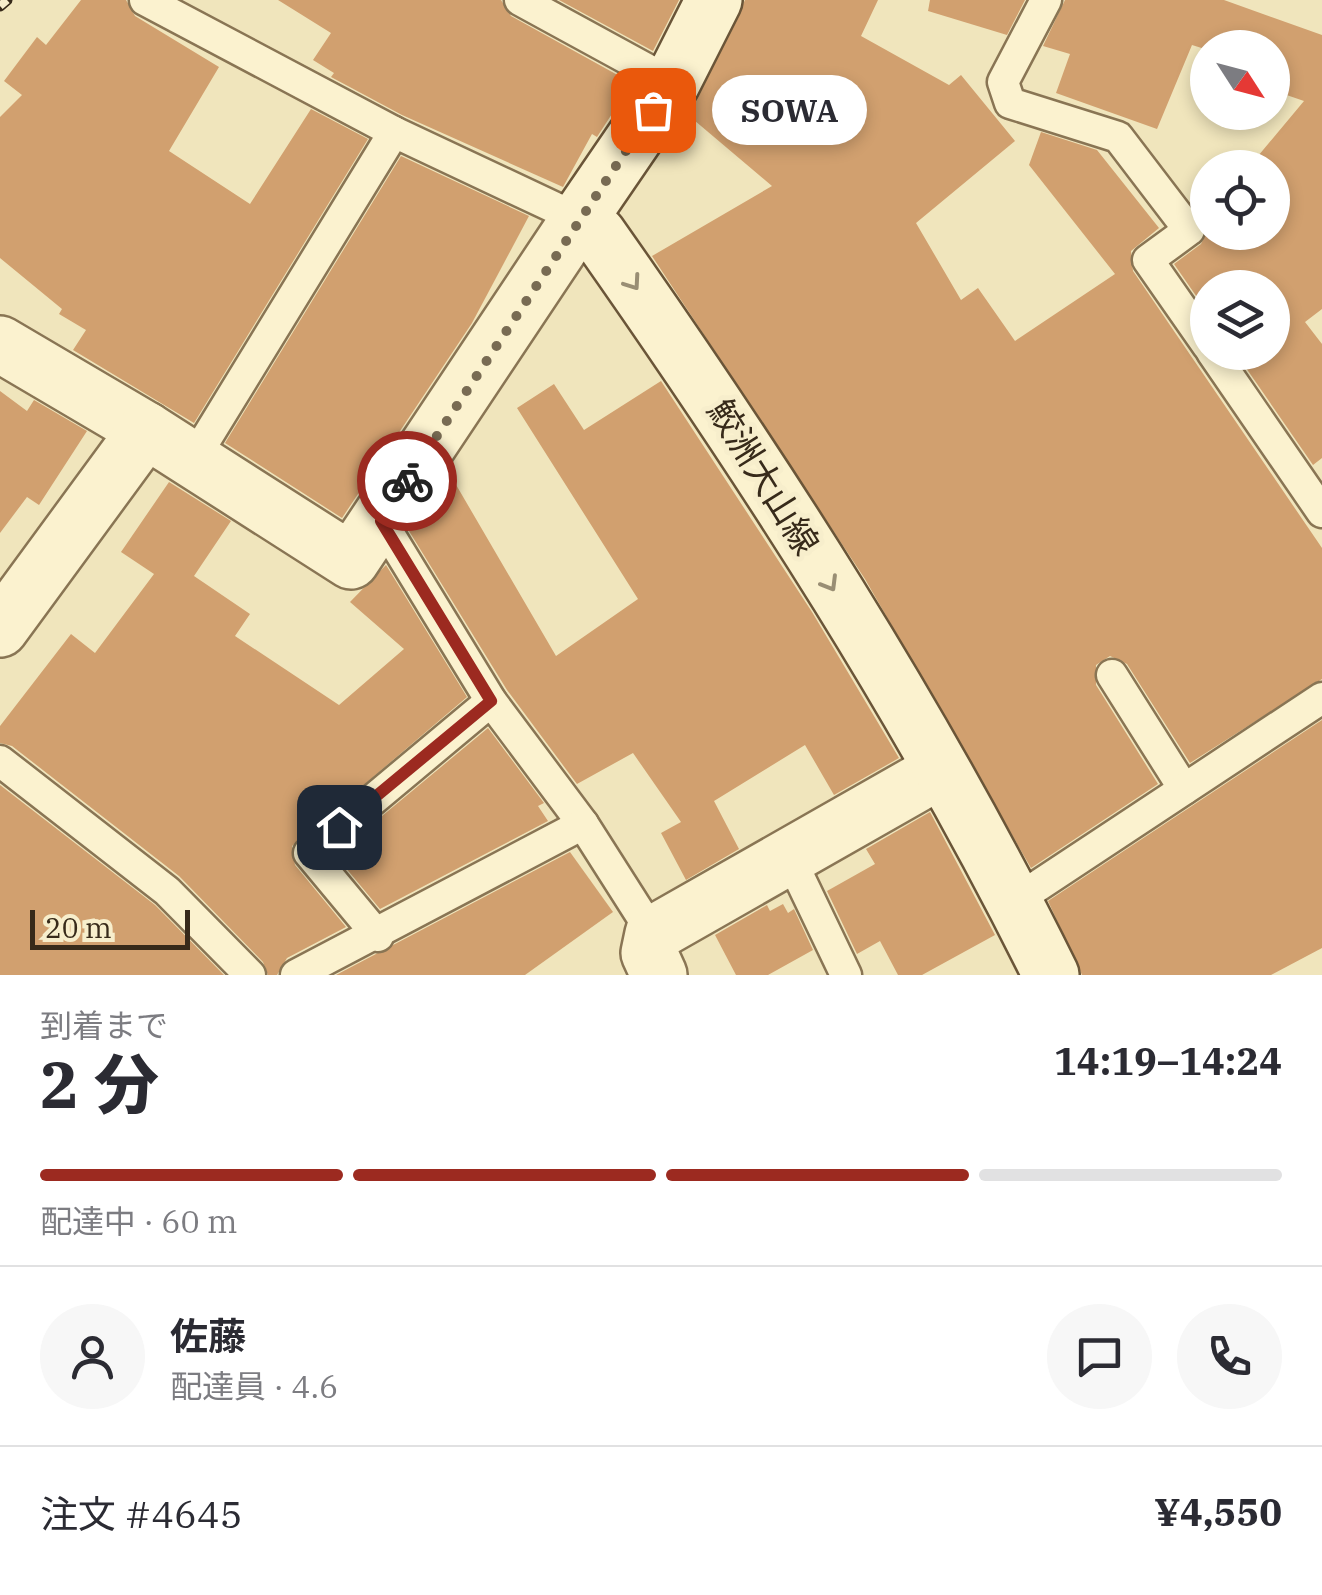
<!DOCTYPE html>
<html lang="ja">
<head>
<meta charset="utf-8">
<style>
  body { margin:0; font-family:"IBM Plex Serif","Noto Sans JP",serif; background:#f7f7f7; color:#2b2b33; height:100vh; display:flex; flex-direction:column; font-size:38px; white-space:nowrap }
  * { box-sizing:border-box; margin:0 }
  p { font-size:32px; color:#7c7c81 }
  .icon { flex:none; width:55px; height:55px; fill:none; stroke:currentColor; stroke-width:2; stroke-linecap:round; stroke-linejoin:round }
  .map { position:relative; height:975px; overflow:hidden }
  .sheet { display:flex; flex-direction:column; background:#fff; flex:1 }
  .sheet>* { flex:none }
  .needle { width:65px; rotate:126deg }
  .controls { position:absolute; left:1190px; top:30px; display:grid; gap:20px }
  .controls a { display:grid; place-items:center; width:100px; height:100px; border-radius:50%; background:#fff; box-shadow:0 5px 15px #0003; font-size:50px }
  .scale { position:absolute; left:30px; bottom:25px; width:160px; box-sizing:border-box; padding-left:10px; border:5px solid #372a1a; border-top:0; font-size:28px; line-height:35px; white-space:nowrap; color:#372a1a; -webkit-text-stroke:8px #f7eecc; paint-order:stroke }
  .pin { position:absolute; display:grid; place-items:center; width:85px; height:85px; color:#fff; margin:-42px; border-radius:20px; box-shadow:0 5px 15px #0006 }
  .courier { position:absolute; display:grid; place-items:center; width:100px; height:100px; margin:-50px; border:8px solid #9c2a20; border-radius:50%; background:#fff; color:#222; box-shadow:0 2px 12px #0007 }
  .bubble { position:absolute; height:70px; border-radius:35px; background:#fff; box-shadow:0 5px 15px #0003; font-size:32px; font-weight:800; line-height:70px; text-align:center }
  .summary em { font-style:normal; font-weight:800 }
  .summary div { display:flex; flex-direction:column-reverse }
  .summary { display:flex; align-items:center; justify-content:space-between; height:170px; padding:0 40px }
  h1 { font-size:65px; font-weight:800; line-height:75px }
  .bar { display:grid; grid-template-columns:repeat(4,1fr); gap:15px 10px; align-content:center; height:120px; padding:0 40px }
  .bar i { height:12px; border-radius:8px; background:#e1e1e2 }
  .bar .selected { background:#9c2a20 }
  .bar p { grid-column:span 4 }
  .line { display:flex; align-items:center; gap:25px; padding:0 40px; border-top:2px solid #e1e1e2 }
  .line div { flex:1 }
  .round { display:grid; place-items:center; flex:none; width:105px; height:105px; border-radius:52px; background:#f7f7f7 }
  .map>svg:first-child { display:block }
  .building { fill:#d1a06f }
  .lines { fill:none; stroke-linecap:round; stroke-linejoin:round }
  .lane-casing { stroke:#897554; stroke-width:35 }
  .street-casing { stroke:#897554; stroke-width:60 }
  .secondary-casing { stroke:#6a5538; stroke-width:60 }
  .lane { stroke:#fbf2cf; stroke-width:30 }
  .street { stroke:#fbf2cf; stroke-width:55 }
  .secondary { stroke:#fbf2cf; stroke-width:55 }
  .rail-casing { stroke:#372a1a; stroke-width:11 }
  .rail { stroke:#f7eecc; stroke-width:8; stroke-dasharray:22; stroke-linecap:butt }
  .oneway { stroke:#998e74 }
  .done { stroke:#786b53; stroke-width:10; stroke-dasharray:0 18 }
  .route { stroke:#9c2a20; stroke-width:12 }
  .labels { text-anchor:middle; stroke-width:10; stroke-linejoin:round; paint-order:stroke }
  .street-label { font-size:35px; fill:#372a1a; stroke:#f7eecc }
</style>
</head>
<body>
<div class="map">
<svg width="1322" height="975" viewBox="0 0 1322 975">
  <rect width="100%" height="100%" fill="#f0e5bc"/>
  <!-- building -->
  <g class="building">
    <path d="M81 0H126L135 16 219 67 169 151 250 204 311 109 368 139 194 423 73 350 86 330 59 314 62 309 0 258V117L22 95 4 81 37 37 46 45Z"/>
    <path d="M278 0H501L511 16 632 83 597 137 592 134 563 187 402 115 331 77 334 73 313 60 331 33Z"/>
    <path d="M559 0H679L653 51Z"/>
    <path d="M745 0H878L861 36 949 85 961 75 1015 141 916 223 961 300 978 288 1015 341 1115 274 1029 165 1041 132 1097 150 1159 228 1131 251 1133 271 1322 548V679L1190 763 1127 664 1110 656 1096 665V685L1158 784 1031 868 865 579 652 256 772 186 688 115Z"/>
    <path d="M930 0H1025L1007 35 928 11Z"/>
    <path d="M1065 0H1224L1322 35V309L1305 322 1322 344V458L1313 465 1235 352H1272V288H1208V313L1174 264 1201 244 1208 229 1272 232V168H1248L1304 101 1272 90V48L1208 50 1192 45 1157 129 1056 93 1070 54 1043 46Z"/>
    <path d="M401 156 529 216 472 323 342 518 225 443Z"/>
    <path d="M661 381 812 612 899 758 834 795 805 745 714 801 739 849 686 880 661 833 681 822 633 753 577 784 507 690 409 531 448 471 556 656 638 599 517 408 554 384 584 430Z"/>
    <path d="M0 391 27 411 34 400 87 431 39 505 27 497 0 533Z"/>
    <path d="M169 482 231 521 194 576 250 614 235 636 339 705 404 649 350 602 386 565 467 697 292 846 295 865 346 927 287 958 277 975H268L263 962 179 876 12 746 0 743V726L71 634 95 653 154 574 121 552Z"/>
    <path d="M1322 720V948L1271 975H1082L1048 901Z"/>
    <path d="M488 728 544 803 538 806 548 821 380 909 335 855Z"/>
    <path d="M0 785 155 905 224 975H0Z"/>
    <path d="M930 812 995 935 922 975H898L880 941 857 954 827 891 875 864 866 849Z"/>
    <path d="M570 852 613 912 525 975H336Z"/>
    <path d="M783 904 788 913 794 909 813 950 768 975H736L715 935 767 905 770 911Z"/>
  </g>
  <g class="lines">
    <defs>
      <g id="lane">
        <path d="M145 0 394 132 579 219"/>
        <path d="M520 0 672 83"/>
        <path d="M1046 0 1003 82 1010 103 1118 137 1189 230 1148 260 1208 346"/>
        <path d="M1212 352 1322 512"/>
        <path d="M193 460 394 132"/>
        <path d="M381 521 491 701 583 824 653 934"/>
        <path d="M1112 675 1184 789"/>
        <path d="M0 761 167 891 250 975"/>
        <path d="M789 856 846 975"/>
        <path d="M1015 901 1322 698"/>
        <path d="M378 936 309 853 491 701"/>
        <path d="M296 975 583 824"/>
      </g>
      <g id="street">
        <path d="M0 344 146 430 351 561 579 219"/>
        <path d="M0 629 146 430"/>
        <path d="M659 975 649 953 653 934 941 770"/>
      </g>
      <path id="secondary" d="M714 0 672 83 579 219 598 234C764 470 923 715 1051 975"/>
    </defs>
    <!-- lane casing -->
    <use href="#lane" class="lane-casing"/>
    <!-- street casing -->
    <use href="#street" class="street-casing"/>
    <!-- secondary casing -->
    <use href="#secondary" class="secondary-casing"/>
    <!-- lane -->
    <use href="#lane" class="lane"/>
    <!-- street -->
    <use href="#street" class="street"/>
    <!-- secondary -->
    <use href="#secondary" class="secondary"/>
    <defs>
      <path id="rail" d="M0 6 7 0"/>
    </defs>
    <!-- rail casing -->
    <use href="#rail" class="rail-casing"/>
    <!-- rail -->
    <use href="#rail" class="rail"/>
  </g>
  <!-- one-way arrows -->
  <defs><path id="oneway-chevron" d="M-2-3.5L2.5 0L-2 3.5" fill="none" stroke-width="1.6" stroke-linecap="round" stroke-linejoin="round" transform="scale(2.5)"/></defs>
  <g class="oneway">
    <use href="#oneway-chevron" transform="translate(633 283) rotate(55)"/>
    <use href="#oneway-chevron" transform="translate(830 584) rotate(59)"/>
  </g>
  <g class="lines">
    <!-- done -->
    <path class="done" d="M407 481 653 110"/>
    <!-- route -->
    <path class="route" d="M339 827 491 701 381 521 407 481"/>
  </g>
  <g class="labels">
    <!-- street labels -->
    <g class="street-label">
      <text transform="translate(763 477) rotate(58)" y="12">鮫洲大山線</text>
    </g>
  </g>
</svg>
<div class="controls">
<a><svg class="needle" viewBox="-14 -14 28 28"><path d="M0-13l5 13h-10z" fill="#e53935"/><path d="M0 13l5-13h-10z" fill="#7c7c81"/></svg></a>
<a><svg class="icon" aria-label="locate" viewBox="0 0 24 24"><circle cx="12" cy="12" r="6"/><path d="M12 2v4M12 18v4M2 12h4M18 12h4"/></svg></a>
<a><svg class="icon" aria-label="layers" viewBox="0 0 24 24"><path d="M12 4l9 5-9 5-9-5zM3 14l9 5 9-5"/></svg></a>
</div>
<div class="scale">20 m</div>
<div class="pin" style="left:653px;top:110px;background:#ea580c"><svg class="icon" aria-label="bag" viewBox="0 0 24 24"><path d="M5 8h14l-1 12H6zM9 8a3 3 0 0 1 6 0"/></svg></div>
<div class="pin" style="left:339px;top:827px;background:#1f2937"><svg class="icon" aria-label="home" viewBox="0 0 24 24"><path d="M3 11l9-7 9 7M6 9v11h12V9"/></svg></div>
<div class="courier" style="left:407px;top:481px"><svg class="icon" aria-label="bike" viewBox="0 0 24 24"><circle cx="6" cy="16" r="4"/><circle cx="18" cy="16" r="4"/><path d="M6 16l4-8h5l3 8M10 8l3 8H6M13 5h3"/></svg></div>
<div class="bubble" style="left:712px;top:75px;width:155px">SOWA</div>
</div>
<section class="sheet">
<div class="summary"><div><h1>2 分</h1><p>到着まで</p></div><em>14:19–14:24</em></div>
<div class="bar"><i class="selected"></i><i class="selected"></i><i class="selected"></i><i></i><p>配達中 · 60 m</p></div>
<div class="line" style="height:180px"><a class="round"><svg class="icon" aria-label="person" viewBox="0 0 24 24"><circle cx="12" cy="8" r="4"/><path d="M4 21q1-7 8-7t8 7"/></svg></a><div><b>佐藤</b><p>配達員 · 4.6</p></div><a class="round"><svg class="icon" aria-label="chat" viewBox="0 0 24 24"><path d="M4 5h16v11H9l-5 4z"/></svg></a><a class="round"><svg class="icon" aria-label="phone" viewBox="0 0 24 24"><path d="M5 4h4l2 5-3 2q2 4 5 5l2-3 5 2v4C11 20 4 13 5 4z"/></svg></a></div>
<div class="line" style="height:130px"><div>注文 #4645</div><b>¥4,550</b></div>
</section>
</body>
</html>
